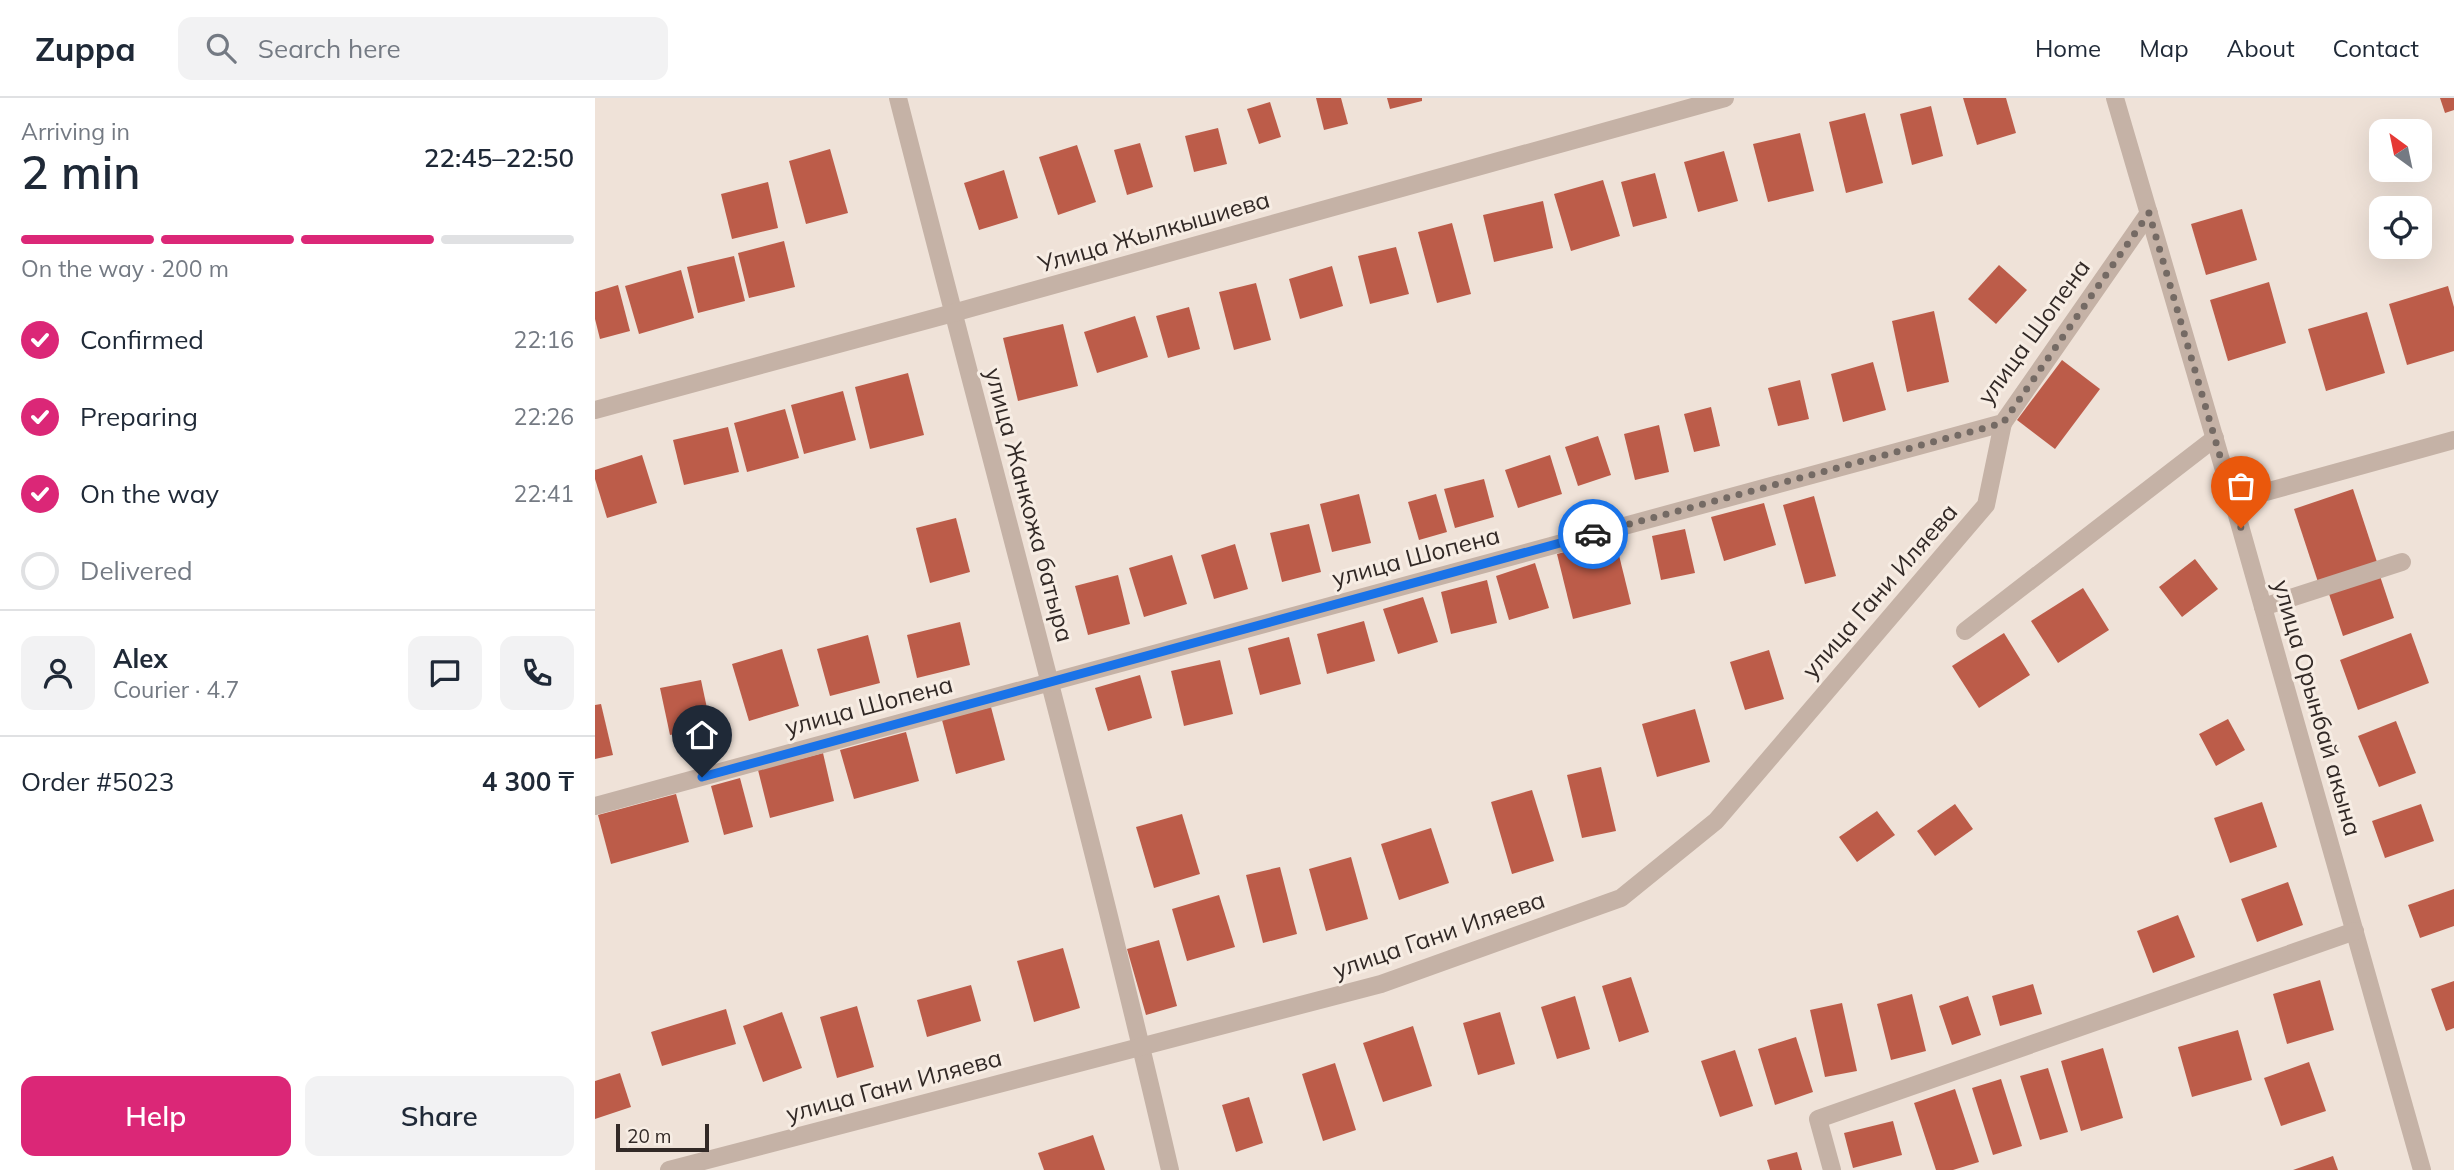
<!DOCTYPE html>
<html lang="en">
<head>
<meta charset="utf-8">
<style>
  body { margin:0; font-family:Mulish,sans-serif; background:#f2f2f3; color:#1f2937; height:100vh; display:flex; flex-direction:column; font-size:26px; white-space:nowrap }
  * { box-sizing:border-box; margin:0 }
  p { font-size:23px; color:#747a83 }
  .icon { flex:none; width:38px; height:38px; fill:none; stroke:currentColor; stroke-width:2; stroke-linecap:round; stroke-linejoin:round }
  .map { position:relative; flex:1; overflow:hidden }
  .side { display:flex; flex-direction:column; background:#fff; width:595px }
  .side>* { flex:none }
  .needle { width:46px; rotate:327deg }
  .buttons { position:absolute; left:1774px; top:21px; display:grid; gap:14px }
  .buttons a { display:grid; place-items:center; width:63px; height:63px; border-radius:14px; background:#fff; box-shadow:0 7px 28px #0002; font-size:35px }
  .scale { position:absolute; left:21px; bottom:18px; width:93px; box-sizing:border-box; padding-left:7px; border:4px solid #322926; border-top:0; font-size:19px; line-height:24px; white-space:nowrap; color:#322926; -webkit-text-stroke:5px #f7ede4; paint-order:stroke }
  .pin { position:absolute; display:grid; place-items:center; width:60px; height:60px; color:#fff; margin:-72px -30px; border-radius:50% 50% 50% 0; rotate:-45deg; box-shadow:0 0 7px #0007 }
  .pin .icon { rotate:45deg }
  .courier { position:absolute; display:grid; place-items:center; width:70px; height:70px; margin:-35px; border:5px solid #1a73e8; border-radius:50%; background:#fff; color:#222; box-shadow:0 2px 9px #0007 }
  .headline em { font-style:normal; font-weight:600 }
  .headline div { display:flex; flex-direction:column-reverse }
  .headline { display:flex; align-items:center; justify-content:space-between; height:119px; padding:0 21px }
  h1 { font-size:46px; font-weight:600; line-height:52px }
  .bar { display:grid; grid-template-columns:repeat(4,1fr); gap:10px 7px; align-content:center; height:84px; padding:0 21px }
  .bar i { height:9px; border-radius:5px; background:#e0e1e3 }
  .bar .on { background:#db2777 }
  .bar p { grid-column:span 4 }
  .line { display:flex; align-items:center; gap:18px; padding:0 21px; border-top:2px solid #e0e1e3 }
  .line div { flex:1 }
  .round { display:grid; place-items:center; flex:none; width:74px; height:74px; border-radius:14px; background:#f2f2f3 }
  ol { padding:0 21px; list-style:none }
  li { display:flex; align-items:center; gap:21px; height:77px }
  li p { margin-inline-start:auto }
  li .icon { padding:7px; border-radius:50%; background:#db2777; color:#fff; stroke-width:4 }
  li:last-child { color:#747a83 }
  li i { width:38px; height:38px; border:4px solid #e0e1e3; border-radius:50% }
  .cta { display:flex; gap:14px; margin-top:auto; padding:14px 21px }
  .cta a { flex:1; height:80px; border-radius:14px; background:#db2777; color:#fff; font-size:28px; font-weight:600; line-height:80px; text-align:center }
  .cta a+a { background:#f2f2f3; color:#1f2937 }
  header { display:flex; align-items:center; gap:42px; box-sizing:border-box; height:98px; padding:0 35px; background:#fff; border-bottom:2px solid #e0e1e3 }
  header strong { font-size:33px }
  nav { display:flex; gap:38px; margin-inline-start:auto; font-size:24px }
  .search { width:490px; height:63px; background:#f2f2f3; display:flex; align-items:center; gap:18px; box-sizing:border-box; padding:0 24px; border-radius:14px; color:#747a83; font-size:26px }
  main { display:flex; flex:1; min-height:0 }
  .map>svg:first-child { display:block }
  .building { fill:#bc5c49 }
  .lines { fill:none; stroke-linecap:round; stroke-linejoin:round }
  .minor { stroke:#c5b2a6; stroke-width:18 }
  .done { stroke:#746a64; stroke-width:7; stroke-dasharray:0 12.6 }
  .route { stroke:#1a73e8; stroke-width:9 }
  .labels { text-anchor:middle; stroke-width:6; stroke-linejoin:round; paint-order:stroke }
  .street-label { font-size:24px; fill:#322926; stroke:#f7ede4 }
</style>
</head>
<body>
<header>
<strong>Zuppa</strong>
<div class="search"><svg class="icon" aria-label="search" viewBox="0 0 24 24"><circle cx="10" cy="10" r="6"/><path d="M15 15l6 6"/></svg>Search here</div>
<nav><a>Home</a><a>Map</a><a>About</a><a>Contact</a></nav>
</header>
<main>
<section class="side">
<div class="headline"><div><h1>2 min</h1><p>Arriving in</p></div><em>22:45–22:50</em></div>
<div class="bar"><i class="on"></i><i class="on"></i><i class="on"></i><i></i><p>On the way · 200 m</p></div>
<ol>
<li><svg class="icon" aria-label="check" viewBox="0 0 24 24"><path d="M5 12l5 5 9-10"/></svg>Confirmed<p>22:16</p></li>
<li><svg class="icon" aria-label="check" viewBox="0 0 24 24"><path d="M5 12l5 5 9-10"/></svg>Preparing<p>22:26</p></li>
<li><svg class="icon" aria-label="check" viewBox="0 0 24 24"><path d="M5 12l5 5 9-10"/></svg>On the way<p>22:41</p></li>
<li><i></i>Delivered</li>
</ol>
<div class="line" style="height:126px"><a class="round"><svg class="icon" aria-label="person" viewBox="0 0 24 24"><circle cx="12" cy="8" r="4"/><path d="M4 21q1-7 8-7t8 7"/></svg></a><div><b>Alex</b><p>Courier · 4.7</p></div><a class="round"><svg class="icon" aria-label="chat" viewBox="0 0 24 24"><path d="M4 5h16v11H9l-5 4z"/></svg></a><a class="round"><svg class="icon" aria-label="phone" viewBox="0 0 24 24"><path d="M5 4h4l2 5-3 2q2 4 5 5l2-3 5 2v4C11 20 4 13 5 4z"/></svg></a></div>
<div class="line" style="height:91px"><div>Order #5023</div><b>4 300 ₸</b></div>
<div class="cta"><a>Help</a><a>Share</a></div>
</section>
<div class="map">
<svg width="1859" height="1072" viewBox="0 0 1859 1072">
  <rect width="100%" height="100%" fill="#efe2d8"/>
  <!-- building -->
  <g class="building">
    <path d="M721 0H746L753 26 729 32Z"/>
    <path d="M792 0H827V3L795 11Z"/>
    <path d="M1368 0H1411L1421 35 1382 47Z"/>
    <path d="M1845 0H1859V12L1850 15Z"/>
    <path d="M675 4 686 39 664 46 652 11Z"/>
    <path d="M1336 8 1348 58 1317 67 1305 16Z"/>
    <path d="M1270 15 1288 85 1251 95 1234 24Z"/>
    <path d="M623 30 632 66 599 74 590 38Z"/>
    <path d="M1205 35 1219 93 1173 104 1158 46Z"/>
    <path d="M545 45 558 89 532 97 519 52Z"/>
    <path d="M482 47 501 104 463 117 444 59Z"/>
    <path d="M235 51 253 115 211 126 194 63Z"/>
    <path d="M1129 53 1143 103 1103 114 1089 64Z"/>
    <path d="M409 72 423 120 384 132 369 85Z"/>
    <path d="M1060 75 1072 120 1038 129 1026 84Z"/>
    <path d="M1008 82 1025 138 976 153 959 96Z"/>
    <path d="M173 84 183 130 137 141 126 96Z"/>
    <path d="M948 103 958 150 899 164 888 117Z"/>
    <path d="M1647 111 1662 162 1611 177 1596 126Z"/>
    <path d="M857 125 876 196 842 205 823 134Z"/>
    <path d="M189 143 200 189 154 200 143 155Z"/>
    <path d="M801 149 814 196 775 206 763 158Z"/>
    <path d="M139 158 150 203 103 215 92 169Z"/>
    <path d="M1404 167 1432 192 1401 226 1373 201Z"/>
    <path d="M737 168 748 208 705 221 694 181Z"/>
    <path d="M86 172 99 220 44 236 30 188Z"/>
    <path d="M1674 184 1691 245 1633 263 1615 202Z"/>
    <path d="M661 185 676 242 639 252 624 194Z"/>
    <path d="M23 187 35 233 5 241 0 221V194Z"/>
    <path d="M1853 188 1859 209V253L1812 267 1794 206Z"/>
    <path d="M594 209 605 251 573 260 561 218Z"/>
    <path d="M1339 213 1354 284 1312 294 1297 223Z"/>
    <path d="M1772 214 1790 275 1731 293 1713 231Z"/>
    <path d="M540 218 553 259 502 275 489 234Z"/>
    <path d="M468 226 483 288 423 303 408 240Z"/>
    <path d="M1467 262 1505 291 1460 351 1422 322Z"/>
    <path d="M1278 264 1291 312 1248 324 1236 276Z"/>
    <path d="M313 275 329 337 275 351 260 289Z"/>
    <path d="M1205 282 1214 321 1183 328 1173 290Z"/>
    <path d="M248 293 261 342 209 356 196 307Z"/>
    <path d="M1116 309 1125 348 1099 354 1089 316Z"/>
    <path d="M190 311 204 360 152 374 139 325Z"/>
    <path d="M1064 327 1074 374 1040 382 1029 336Z"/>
    <path d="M133 329 144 374 89 387 78 342Z"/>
    <path d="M1003 338 1016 377 983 388 970 349Z"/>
    <path d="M47 357 62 405 12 420 0 381V372Z"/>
    <path d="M955 357 967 396 923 410 910 372Z"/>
    <path d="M889 381 899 419 860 430 849 391Z"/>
    <path d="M1758 391 1782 464 1723 484 1699 411Z"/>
    <path d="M764 396 776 445 737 454 725 406Z"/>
    <path d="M841 396 852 434 824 442 813 404Z"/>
    <path d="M1219 398 1241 478 1210 486 1188 407Z"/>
    <path d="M1169 405 1181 447 1129 463 1116 419Z"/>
    <path d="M361 420 375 474 335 485 321 430Z"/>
    <path d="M714 426 726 474 687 484 675 435Z"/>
    <path d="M1090 431 1100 475 1066 482 1057 438Z"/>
    <path d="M1020 441 1036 506 978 521 962 456Z"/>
    <path d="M640 446 653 491 619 501 606 457Z"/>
    <path d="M577 457 592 506 549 519 534 470Z"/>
    <path d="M1600 461 1623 491 1587 519 1564 489Z"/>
    <path d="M940 465 954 510 914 522 901 478Z"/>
    <path d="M523 477 535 526 493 537 480 488Z"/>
    <path d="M1785 478 1799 520 1748 538 1734 496Z"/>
    <path d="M892 482 902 525 856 536 846 494Z"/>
    <path d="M1488 490 1514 532 1463 565 1436 523Z"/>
    <path d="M828 499 843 544 803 556 788 511Z"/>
    <path d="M769 523 780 563 732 576 722 536Z"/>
    <path d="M365 524 375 567 322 580 312 537Z"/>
    <path d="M1409 535 1435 577 1384 610 1357 568Z"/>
    <path d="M1816 535 1834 585 1763 612 1745 562Z"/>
    <path d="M273 537 285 585 235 598 222 551Z"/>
    <path d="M694 539 706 586 665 597 653 550Z"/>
    <path d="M187 551 204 608 154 623 137 566Z"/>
    <path d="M1174 552 1189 601 1150 612 1135 564Z"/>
    <path d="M625 562 638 616 589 628 576 573Z"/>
    <path d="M545 577 557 620 513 633 500 590Z"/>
    <path d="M106 582 116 629 75 637 65 590Z"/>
    <path d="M6 606 18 657 0 661V607Z"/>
    <path d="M396 609 410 662 361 676 347 622Z"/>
    <path d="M1100 611 1115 664 1062 679 1047 626Z"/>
    <path d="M1633 621 1650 652 1621 668 1604 636Z"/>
    <path d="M1801 623 1821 675 1784 689 1763 638Z"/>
    <path d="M311 634 324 683 259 701 245 652Z"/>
    <path d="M228 655 239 703 175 720 163 672Z"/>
    <path d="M1006 669 1021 733 987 740 972 677Z"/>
    <path d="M145 680 158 729 129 737 116 688Z"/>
    <path d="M937 692 959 763 917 776 896 704Z"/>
    <path d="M81 696 94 744 16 766 3 717Z"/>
    <path d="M1667 704 1682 749 1635 765 1619 720Z"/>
    <path d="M1360 706 1378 731 1340 758 1322 733Z"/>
    <path d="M1826 706 1839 743 1790 760 1777 723Z"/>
    <path d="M1282 713 1300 737 1262 764 1244 739Z"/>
    <path d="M587 716 605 776 559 790 541 729Z"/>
    <path d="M836 730 854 785 804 802 786 746Z"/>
    <path d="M756 759 773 821 731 833 714 771Z"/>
    <path d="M685 769 702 836 668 845 651 777Z"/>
    <path d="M1693 784 1708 827 1662 844 1646 801Z"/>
    <path d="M1859 791V828L1825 840 1813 807Z"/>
    <path d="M624 797 640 849 592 863 577 811Z"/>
    <path d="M1583 817 1600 859 1558 875 1542 833Z"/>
    <path d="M564 842 582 908 551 917 532 851Z"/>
    <path d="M468 850 485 910 439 924 422 863Z"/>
    <path d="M1036 879 1054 934 1024 944 1007 888Z"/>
    <path d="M1725 882 1739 932 1692 946 1678 896Z"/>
    <path d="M1859 883V930L1851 933 1836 891Z"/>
    <path d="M1438 886 1447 916 1405 928 1397 898Z"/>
    <path d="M376 887 386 923 332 939 322 902Z"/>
    <path d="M1317 896 1331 953 1296 962 1282 906Z"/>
    <path d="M980 898 995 951 962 961 946 909Z"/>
    <path d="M1373 898 1386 937 1357 947 1344 908Z"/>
    <path d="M1247 905 1262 973 1230 979 1215 912Z"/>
    <path d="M262 908 279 969 242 980 225 919Z"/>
    <path d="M131 911 141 946 67 968 56 934Z"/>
    <path d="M187 914 207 970 168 984 148 928Z"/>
    <path d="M905 914 920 966 883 977 868 925Z"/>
    <path d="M818 928 837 988 788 1004 768 945Z"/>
    <path d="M1643 932 1657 982 1597 999 1583 949Z"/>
    <path d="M1201 939 1218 994 1180 1007 1163 951Z"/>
    <path d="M1508 950 1528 1020 1486 1033 1466 963Z"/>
    <path d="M1140 952 1158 1008 1125 1019 1106 963Z"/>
    <path d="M1714 964 1731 1013 1686 1028 1669 980Z"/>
    <path d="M740 965 761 1032 728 1043 707 976Z"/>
    <path d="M1453 970 1473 1034 1445 1042 1425 978Z"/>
    <path d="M25 975 36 1009 0 1021V983Z"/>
    <path d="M1406 981 1427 1048 1398 1057 1377 990Z"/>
    <path d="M1360 991 1384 1064 1358 1072H1341L1319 1005Z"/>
    <path d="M654 999 668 1045 641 1054 627 1007Z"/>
    <path d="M1298 1023 1307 1057 1258 1070 1249 1035Z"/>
    <path d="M498 1037 510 1072H449L443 1055Z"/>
    <path d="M1202 1054 1207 1072H1175L1172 1062Z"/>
    <path d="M1738 1058 1743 1072H1698Z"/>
  </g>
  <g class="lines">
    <!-- minor -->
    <g class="minor">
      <path d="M303 0C394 357 492 713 575 1072"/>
      <path d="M1520 0 1638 403 1827 1072"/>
      <path d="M0 312 358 215 1130 0"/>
      <path d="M1638 403 1859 342"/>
      <path d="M1668 509 1807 464"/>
      <path d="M1370 533 1620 340"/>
      <path d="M0 708 1408 325 1554 115"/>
      <path d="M74 1072 786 886 1026 800 1121 723 1391 407 1408 325"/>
      <path d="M1237 1072 1223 1021 1760 833"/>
    </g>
  </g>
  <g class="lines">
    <!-- done -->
    <path class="done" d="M998 436 1408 325 1554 115 1646 430"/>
    <!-- route -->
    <path class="route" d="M107 679 998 436"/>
  </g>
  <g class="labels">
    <!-- street labels -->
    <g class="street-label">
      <text transform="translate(559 134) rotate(-16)" y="8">Улица Жылкышиева</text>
      <text transform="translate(1439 234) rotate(-54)" y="8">улица Шопена</text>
      <text transform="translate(434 407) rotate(75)" y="8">улица Жанкожа батыра</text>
      <text transform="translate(821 459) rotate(-15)" y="8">улица Шопена</text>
      <text transform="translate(1285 493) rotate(-49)" y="8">улица Гани Иляева</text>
      <text transform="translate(274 608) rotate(-15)" y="8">улица Шопена</text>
      <text transform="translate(1722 610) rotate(74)" y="8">улица Орынбай акына</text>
      <text transform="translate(844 837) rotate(-19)" y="8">улица Гани Иляева</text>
      <text transform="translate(299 988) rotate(-15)" y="8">улица Гани Иляева</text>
    </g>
  </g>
</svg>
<div class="buttons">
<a><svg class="needle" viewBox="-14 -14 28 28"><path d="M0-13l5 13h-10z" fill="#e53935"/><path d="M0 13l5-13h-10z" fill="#747a83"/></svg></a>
<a><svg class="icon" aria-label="locate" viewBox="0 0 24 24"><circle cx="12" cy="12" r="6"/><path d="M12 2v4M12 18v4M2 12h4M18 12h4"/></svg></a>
</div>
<div class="scale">20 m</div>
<div class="pin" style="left:1646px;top:430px;background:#ea580c"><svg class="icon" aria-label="bag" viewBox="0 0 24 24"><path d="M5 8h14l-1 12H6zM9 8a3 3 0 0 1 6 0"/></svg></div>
<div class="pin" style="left:107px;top:679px;background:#1f2937"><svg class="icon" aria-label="home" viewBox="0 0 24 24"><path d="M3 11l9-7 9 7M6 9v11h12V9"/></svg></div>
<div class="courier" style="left:998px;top:436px"><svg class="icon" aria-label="car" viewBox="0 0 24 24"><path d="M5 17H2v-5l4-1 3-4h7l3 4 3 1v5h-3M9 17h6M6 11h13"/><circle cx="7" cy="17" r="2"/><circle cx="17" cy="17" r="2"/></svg></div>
</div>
</main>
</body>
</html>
